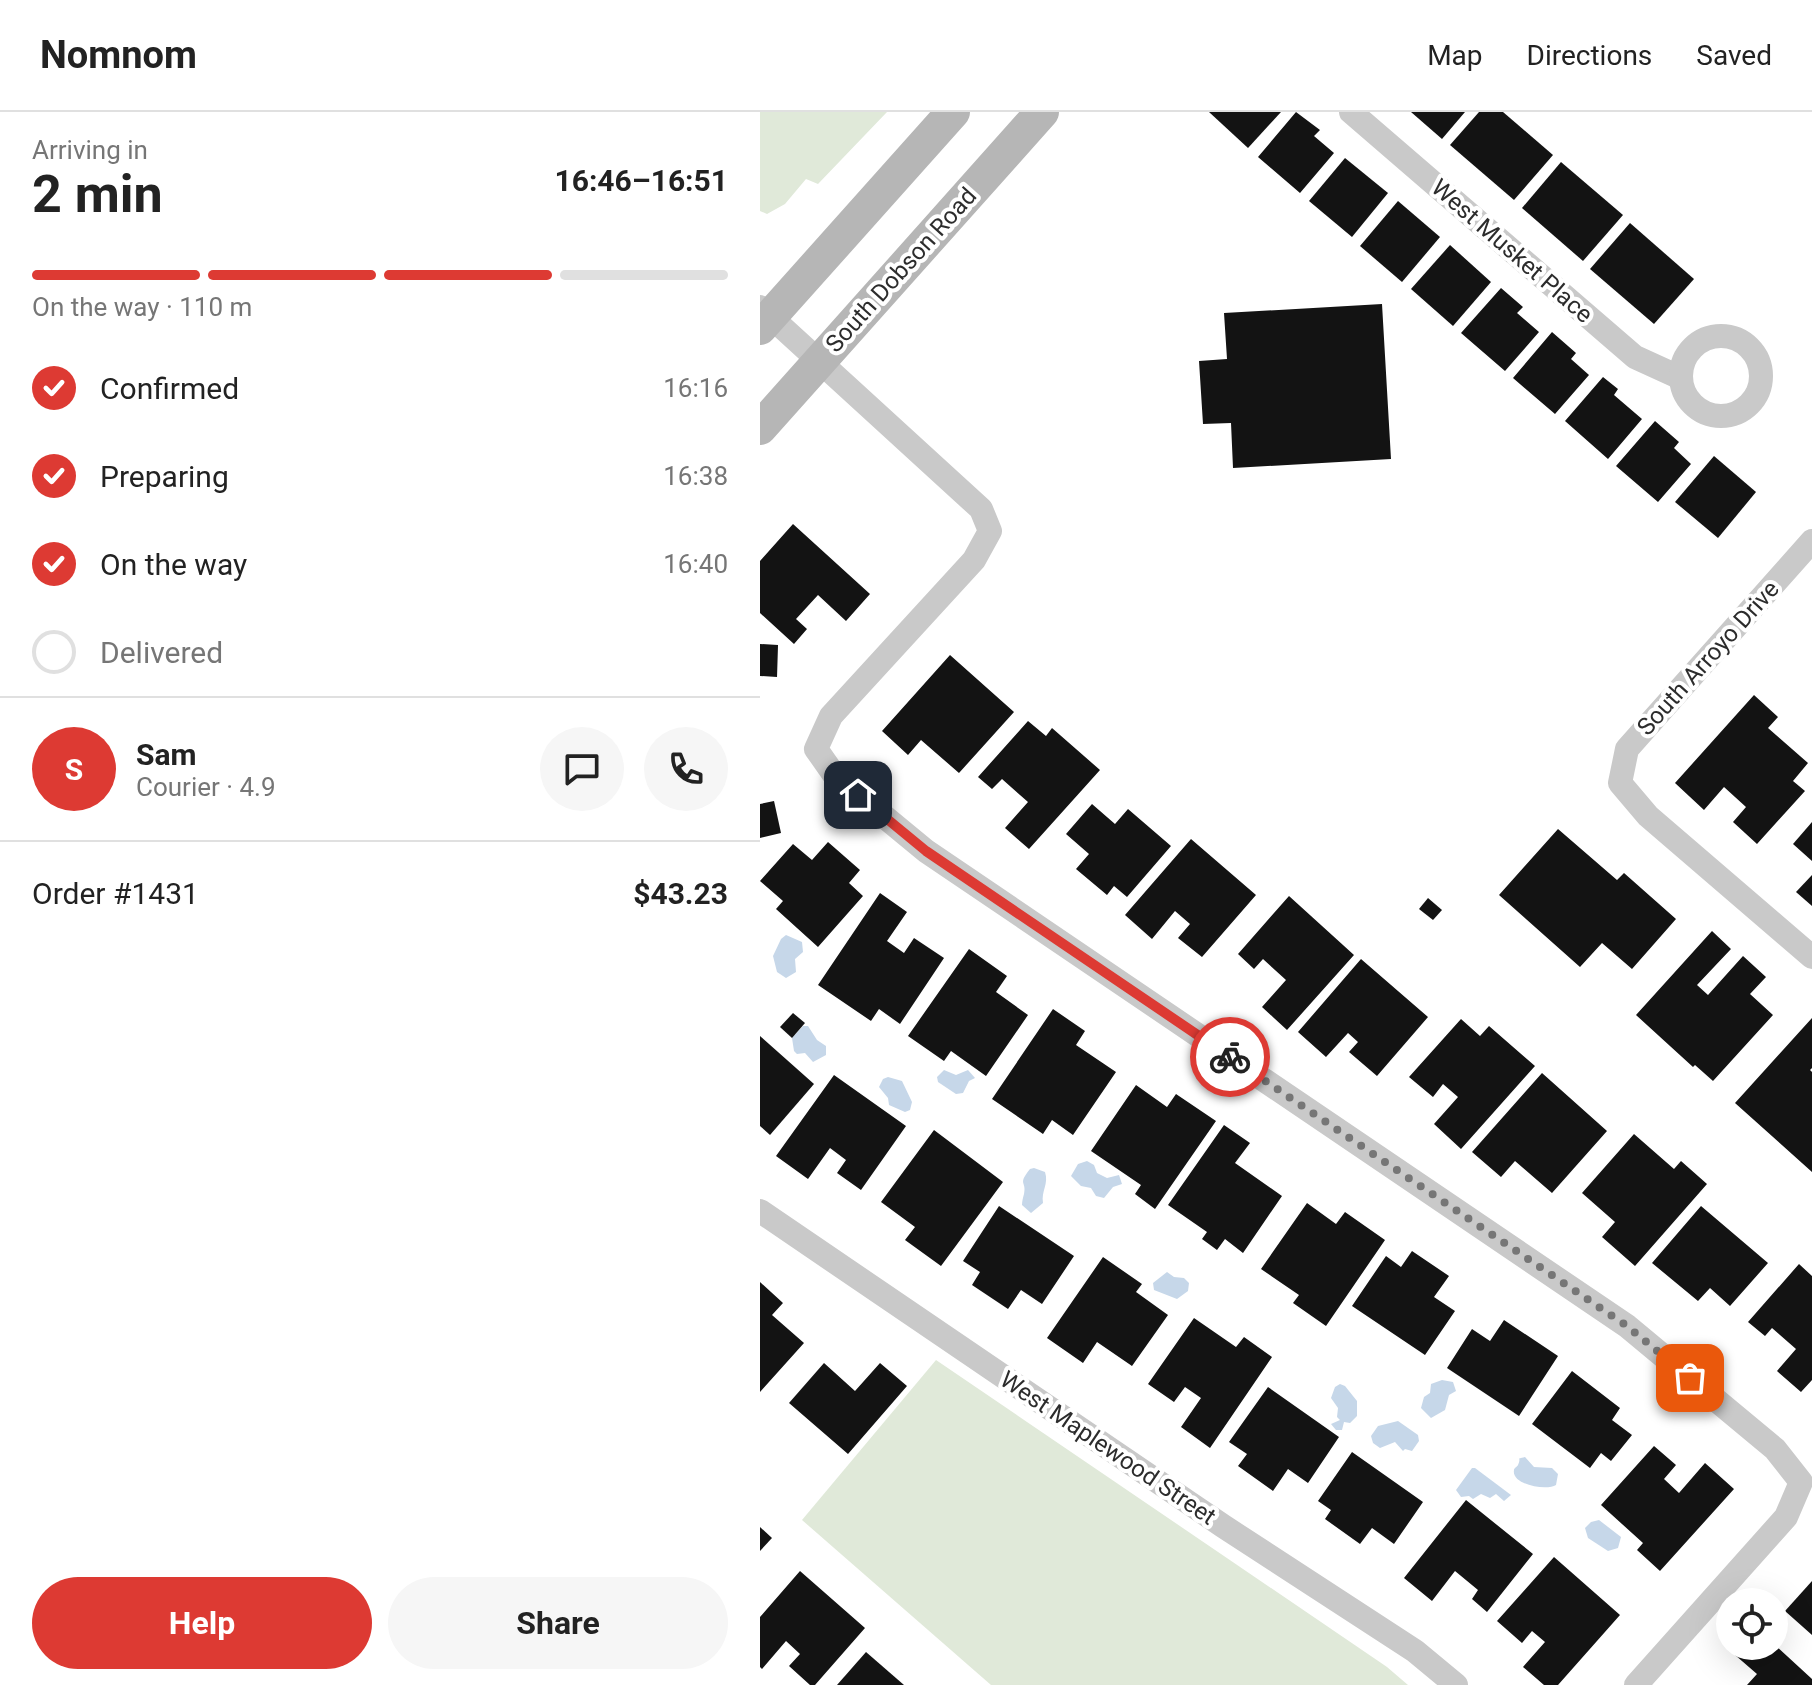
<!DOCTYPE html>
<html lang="en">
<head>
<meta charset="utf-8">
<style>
  body { margin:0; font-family:Roboto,sans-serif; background:#f6f6f6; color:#222; height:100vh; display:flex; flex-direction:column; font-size:30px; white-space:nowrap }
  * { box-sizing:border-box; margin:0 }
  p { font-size:26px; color:#767676 }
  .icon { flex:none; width:44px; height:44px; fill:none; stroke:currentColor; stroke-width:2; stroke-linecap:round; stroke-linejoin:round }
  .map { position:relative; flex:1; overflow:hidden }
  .drawer { display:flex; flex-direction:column; background:#fff; width:760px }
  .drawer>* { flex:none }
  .controls { position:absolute; left:956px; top:1476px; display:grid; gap:16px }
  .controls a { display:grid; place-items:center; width:72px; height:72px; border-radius:50%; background:#fff; box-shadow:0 8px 32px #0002; font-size:40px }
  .pin { position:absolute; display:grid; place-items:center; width:68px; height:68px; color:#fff; margin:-34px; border-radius:16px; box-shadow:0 4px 12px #0006 }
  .courier { position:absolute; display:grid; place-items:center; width:80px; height:80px; margin:-40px; border:6px solid #dd3a33; border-radius:50%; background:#fff; color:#222; box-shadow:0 2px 10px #0007 }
  .head em { font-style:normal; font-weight:700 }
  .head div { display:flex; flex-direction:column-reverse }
  .head { display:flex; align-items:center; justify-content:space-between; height:136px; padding:0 32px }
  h1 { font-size:52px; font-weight:700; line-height:60px }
  .bar { display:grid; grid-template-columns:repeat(4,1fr); gap:12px 8px; align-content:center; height:96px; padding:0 32px }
  .bar i { height:10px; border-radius:6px; background:#e0e0e0 }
  .bar .current { background:#dd3a33 }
  .bar p { grid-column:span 4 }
  .line { display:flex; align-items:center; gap:20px; padding:0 32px; border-top:2px solid #e0e0e0 }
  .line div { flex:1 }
  .round { display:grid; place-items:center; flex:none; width:84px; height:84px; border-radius:42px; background:#f6f6f6 }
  ol { padding:0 32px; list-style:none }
  li { display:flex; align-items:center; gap:24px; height:88px }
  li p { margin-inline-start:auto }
  li .icon { padding:8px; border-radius:50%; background:#dd3a33; color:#fff; stroke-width:4 }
  li:last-child { color:#767676 }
  li i { width:44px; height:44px; border:4px solid #e0e0e0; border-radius:50% }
  .button { display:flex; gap:16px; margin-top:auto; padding:16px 32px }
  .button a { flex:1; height:92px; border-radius:48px; background:#dd3a33; color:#fff; font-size:32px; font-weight:700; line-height:92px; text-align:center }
  .button a+a { background:#f6f6f6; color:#222 }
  header { display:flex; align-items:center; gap:48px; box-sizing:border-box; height:112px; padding:0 40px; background:#fff; border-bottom:2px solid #e0e0e0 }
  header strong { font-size:38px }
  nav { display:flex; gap:44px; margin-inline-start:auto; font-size:28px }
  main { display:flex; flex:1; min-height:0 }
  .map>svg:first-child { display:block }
  .green { fill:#e0e9d9 }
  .water { fill:#c6d7e9 }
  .building { fill:#131313 }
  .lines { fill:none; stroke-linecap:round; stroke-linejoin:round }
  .minor { stroke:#c9c9c9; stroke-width:24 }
  .secondary { stroke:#b6b6b6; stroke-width:34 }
  .done { stroke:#767676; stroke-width:8; stroke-dasharray:0 14.4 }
  .route { stroke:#dd3a33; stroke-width:10 }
  .labels { text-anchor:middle; stroke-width:8; stroke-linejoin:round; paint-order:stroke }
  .street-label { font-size:24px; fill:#2c2c2c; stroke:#fff }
</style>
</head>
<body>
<header>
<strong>Nomnom</strong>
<nav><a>Map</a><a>Directions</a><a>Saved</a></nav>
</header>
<main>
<section class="drawer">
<div class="head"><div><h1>2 min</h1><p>Arriving in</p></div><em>16:46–16:51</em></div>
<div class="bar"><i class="current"></i><i class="current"></i><i class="current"></i><i></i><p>On the way · 110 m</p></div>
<ol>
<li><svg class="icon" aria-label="check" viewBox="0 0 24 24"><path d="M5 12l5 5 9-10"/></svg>Confirmed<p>16:16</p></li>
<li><svg class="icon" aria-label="check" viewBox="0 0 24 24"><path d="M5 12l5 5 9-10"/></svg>Preparing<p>16:38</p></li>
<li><svg class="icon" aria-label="check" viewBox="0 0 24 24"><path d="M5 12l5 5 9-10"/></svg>On the way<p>16:40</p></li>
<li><i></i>Delivered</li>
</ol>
<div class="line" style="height:144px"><b class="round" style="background:#dd3a33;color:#fff">S</b><div><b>Sam</b><p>Courier · 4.9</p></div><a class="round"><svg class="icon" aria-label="chat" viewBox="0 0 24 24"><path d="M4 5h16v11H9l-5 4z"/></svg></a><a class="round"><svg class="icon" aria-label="phone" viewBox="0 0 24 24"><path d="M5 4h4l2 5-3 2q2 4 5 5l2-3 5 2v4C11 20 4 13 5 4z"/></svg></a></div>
<div class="line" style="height:104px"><div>Order #1431</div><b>$43.23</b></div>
<div class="button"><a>Help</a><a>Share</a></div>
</section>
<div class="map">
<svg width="1052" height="1573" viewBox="0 0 1052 1573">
  <rect width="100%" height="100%" fill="#fff"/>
  <!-- green -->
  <g class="green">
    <path d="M0 0H127L58 72 46 67 25 92 7 102 0 99Z"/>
    <path d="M176 1248 627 1555 648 1573H231L42 1408Z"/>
  </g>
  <!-- water -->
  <g class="water">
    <path d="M26 823 42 830 43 840 35 847 36 860 26 866 17 860 13 844 21 827Z"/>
    <path d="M43 914H48L57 928 66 934V943L53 950 45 941 37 942 34 939 32 926Z"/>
    <path d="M184 958 196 963 208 958 215 966 209 969 203 981 196 982 178 970 177 965Z"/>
    <path d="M128 965 142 969 152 990 150 998 145 1000 129 993 128 986 119 975 123 967Z"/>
    <path d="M327 1049 334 1053 337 1061 347 1066 359 1063 362 1072 353 1075 344 1086 336 1084 331 1076 321 1074 311 1064 318 1052Z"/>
    <path d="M274 1056 285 1060C289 1072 281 1079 283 1091L271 1101 262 1093C262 1089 263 1086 264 1082 267 1069 257 1073 270 1057Z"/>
    <path d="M407 1160 414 1165 424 1166 429 1171 428 1179 417 1187 394 1178 393 1171Z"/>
    <path d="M682 1268 693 1270 696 1279 689 1283 685 1298 671 1306 661 1296 664 1285 670 1281 671 1272Z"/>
    <path d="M580 1272 585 1274 597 1289V1304L590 1311 584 1310 582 1318H576L571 1312 580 1308 577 1305 578 1296 571 1286 575 1275Z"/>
    <path d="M638 1309 658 1323 659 1329 652 1339 645 1337 643 1339 635 1330 620 1336 613 1331 611 1324 618 1314Z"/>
    <path d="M765 1345 774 1355 792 1356 798 1362 796 1373C787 1379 751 1373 754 1358 754 1356 757 1355 758 1353 762 1344 755 1348 765 1345Z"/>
    <path d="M712 1356H715L751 1383 744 1389 736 1382 730 1386 721 1382 713 1387 709 1384 701 1385 696 1378Z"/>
    <path d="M839 1408 861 1425 858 1436 848 1439 828 1426 825 1416 831 1410Z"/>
  </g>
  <!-- building -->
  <g class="building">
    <path d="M449 0H521L488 36Z"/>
    <path d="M536 0 560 18 554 24 574 41 540 81 498 45Z"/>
    <path d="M651 0H705L682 27Z"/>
    <path d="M719 0H743L793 43 754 88 690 33Z"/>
    <path d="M585 46 628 81 592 125 549 89Z"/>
    <path d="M801 50 863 103 823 149 762 96Z"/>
    <path d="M638 89 680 125 642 170 600 134Z"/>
    <path d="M870 111 934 167 894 212 830 157Z"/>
    <path d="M690 133 731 170 693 214 651 177Z"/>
    <path d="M741 176 763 195 757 201 779 220 745 259 701 221Z"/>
    <path d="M622 192 631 347 473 356 471 311 443 312 439 249 467 247 464 201Z"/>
    <path d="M792 220 816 241 811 247 829 263 795 302 753 266Z"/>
    <path d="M843 265 858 277 854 283 882 307 848 347 805 309Z"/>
    <path d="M895 309 919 330 914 336 931 352 898 390 856 354Z"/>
    <path d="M954 344 996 380 958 426 915 390Z"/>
    <path d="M33 412 110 482 86 509 58 483 36 507 47 517 34 532 0 501V449Z"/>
    <path d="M0 532 18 533 17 565 0 564Z"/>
    <path d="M190 543 254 600 199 661 161 628 148 643 122 619Z"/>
    <path d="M994 583 1018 605 1008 616 1048 651 1033 669 1045 679 997 732 973 710 986 695 964 675 944 698 915 671Z"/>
    <path d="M268 609 286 624 292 616 340 658 269 737 245 716 268 690 242 667 232 677 218 665Z"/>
    <path d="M14 689 21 721 0 726V692Z"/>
    <path d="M332 692 355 712 368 697 411 734 367 785 354 774 347 783 316 757 329 742 306 722Z"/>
    <path d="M1052 710V749L1033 732Z"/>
    <path d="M798 717 857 768 864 761 916 807 872 857 842 831 820 855 739 783Z"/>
    <path d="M431 727 496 783 442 845 418 826 430 812 415 799 392 827 365 803Z"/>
    <path d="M68 730 100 758 89 771 103 784 58 835 16 797 23 789 0 769 33 732 52 748Z"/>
    <path d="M1052 763V794L1036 780Z"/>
    <path d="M120 781 147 800 127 829 144 841 154 826 184 846 140 912 119 897 111 909 58 873Z"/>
    <path d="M529 784 594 843 527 918 502 895 526 868 503 847 494 857 478 842Z"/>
    <path d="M668 786 682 798 673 808 659 797Z"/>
    <path d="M952 819 971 837 937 873 948 883 983 844 1006 865 990 882 1013 903 953 969 935 953 933 955 876 903Z"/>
    <path d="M209 837 247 864 236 880 268 903 226 964 191 939 184 949 148 924Z"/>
    <path d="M601 847 668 905 617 964 589 940 598 930 588 921 566 945 538 920Z"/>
    <path d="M293 897 325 919 316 933 356 960 313 1023 292 1008 283 1022 232 987Z"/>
    <path d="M33 901 45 911 32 926 20 915Z"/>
    <path d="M1052 906V956L1050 958 1052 960V1060L975 991Z"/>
    <path d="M701 907 720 924 729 914 775 954 701 1037 674 1012 698 985 683 972 673 985 649 965Z"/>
    <path d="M0 924 54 972 10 1023 0 1014Z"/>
    <path d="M782 961 847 1019 792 1081 755 1049 741 1065 712 1040Z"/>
    <path d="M74 963 146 1014 101 1078 77 1061 86 1048 70 1036 48 1067 16 1044Z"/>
    <path d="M376 973 407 995 416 982 456 1009 395 1097 375 1082 381 1073 331 1039Z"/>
    <path d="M464 1013 490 1031 475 1051 522 1084 483 1141 465 1127 457 1138 442 1127 447 1120 408 1093Z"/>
    <path d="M174 1018 243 1070 181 1154 145 1128 155 1115 121 1090Z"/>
    <path d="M874 1022 914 1057 921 1049 947 1072 875 1154 842 1125 855 1110 822 1081Z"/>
    <path d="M547 1091 576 1112 585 1100 625 1128 566 1214 533 1191 539 1183 501 1157Z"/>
    <path d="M239 1094 314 1144 282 1192 261 1178 248 1197 212 1173 220 1160 203 1149Z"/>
    <path d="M941 1094 1008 1151 970 1194 950 1176 938 1189 892 1151Z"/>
    <path d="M652 1139 689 1164 674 1185 695 1199 665 1243 592 1194 626 1144 641 1155Z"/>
    <path d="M343 1145 382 1172 376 1180 408 1203 372 1254 337 1230 323 1251 287 1226Z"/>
    <path d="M1039 1152 1052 1164V1268L1041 1280 1017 1259 1036 1237 1012 1216 1005 1224 988 1210Z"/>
    <path d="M0 1170 23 1191 12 1203 44 1231 0 1280Z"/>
    <path d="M434 1206 476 1235 484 1225 512 1245 450 1336 421 1315 441 1286 425 1275 414 1290 388 1272Z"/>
    <path d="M744 1208 798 1244 759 1304 687 1256 712 1217 730 1229Z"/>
    <path d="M64 1251 95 1279 120 1251 147 1274 88 1342 29 1291Z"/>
    <path d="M812 1259 860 1296 852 1308 872 1323 851 1349 841 1341 830 1356 772 1312Z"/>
    <path d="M508 1275 579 1325 548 1371 528 1357 513 1379 478 1354 487 1342 469 1330Z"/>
    <path d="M894 1334 916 1353 904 1367 919 1381 945 1351 974 1377 900 1459 877 1438 883 1431 841 1393Z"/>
    <path d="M592 1340 663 1390 634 1432 612 1416 600 1432 565 1407 571 1398 558 1389Z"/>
    <path d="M706 1388 773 1442 727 1500 712 1487 718 1478 695 1459 672 1489 644 1466Z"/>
    <path d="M0 1415 12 1426 0 1439Z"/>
    <path d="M794 1445 860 1503 798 1573H784L763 1555 785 1530 772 1519 762 1531 737 1509Z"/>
    <path d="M40 1459 105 1516 55 1573H50L29 1554 40 1542 26 1529 2 1557 0 1555V1505Z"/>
    <path d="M1052 1469V1523L1025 1499Z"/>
    <path d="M1014 1532 1052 1567V1573H987L997 1562 975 1543 983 1534H1014Z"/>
    <path d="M106 1540 144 1573H77Z"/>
  </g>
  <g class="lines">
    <!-- minor -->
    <g class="minor">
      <path d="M591 0 875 245 921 266"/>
      <path d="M0 195 221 397 230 419 214 448 71 604 56 637 75 664 166 739 867 1214 1015 1337 1041 1370 1026 1405 876 1573"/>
      <circle cx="961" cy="264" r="40"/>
      <path d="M1052 429 867 637 860 671 888 704 1052 845"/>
      <path d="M0 1099 463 1414 655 1539 696 1573"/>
    </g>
    <!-- secondary -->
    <g class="secondary">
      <path d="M0 216 193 0"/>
      <path d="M0 316 282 0"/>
    </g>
  </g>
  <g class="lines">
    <!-- done -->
    <path class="done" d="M470 945 867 1214 930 1266"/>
    <!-- route -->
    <path class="route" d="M98 683 166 739 470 945"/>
  </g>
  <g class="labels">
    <!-- street labels -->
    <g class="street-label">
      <text transform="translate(752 139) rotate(41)" y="8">West Musket Place</text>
      <text transform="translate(141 158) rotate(-48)" y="8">South Dobson Road</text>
      <text transform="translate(948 546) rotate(-48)" y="8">South Arroyo Drive</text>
      <text transform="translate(348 1336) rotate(34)" y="8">West Maplewood Street</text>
    </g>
  </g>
</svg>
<div class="controls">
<a><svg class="icon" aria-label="locate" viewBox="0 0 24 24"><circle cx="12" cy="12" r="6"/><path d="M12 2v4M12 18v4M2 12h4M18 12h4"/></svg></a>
</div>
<div class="pin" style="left:930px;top:1266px;background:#ea580c"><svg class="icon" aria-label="bag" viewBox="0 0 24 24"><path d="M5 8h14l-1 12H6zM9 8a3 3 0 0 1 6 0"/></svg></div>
<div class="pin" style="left:98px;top:683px;background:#1f2937"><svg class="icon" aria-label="home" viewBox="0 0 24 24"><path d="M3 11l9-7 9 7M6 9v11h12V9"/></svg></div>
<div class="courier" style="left:470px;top:945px"><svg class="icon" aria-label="bike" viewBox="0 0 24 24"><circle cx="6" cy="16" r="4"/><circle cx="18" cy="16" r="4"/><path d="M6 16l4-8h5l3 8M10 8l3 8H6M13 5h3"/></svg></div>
</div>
</main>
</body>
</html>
